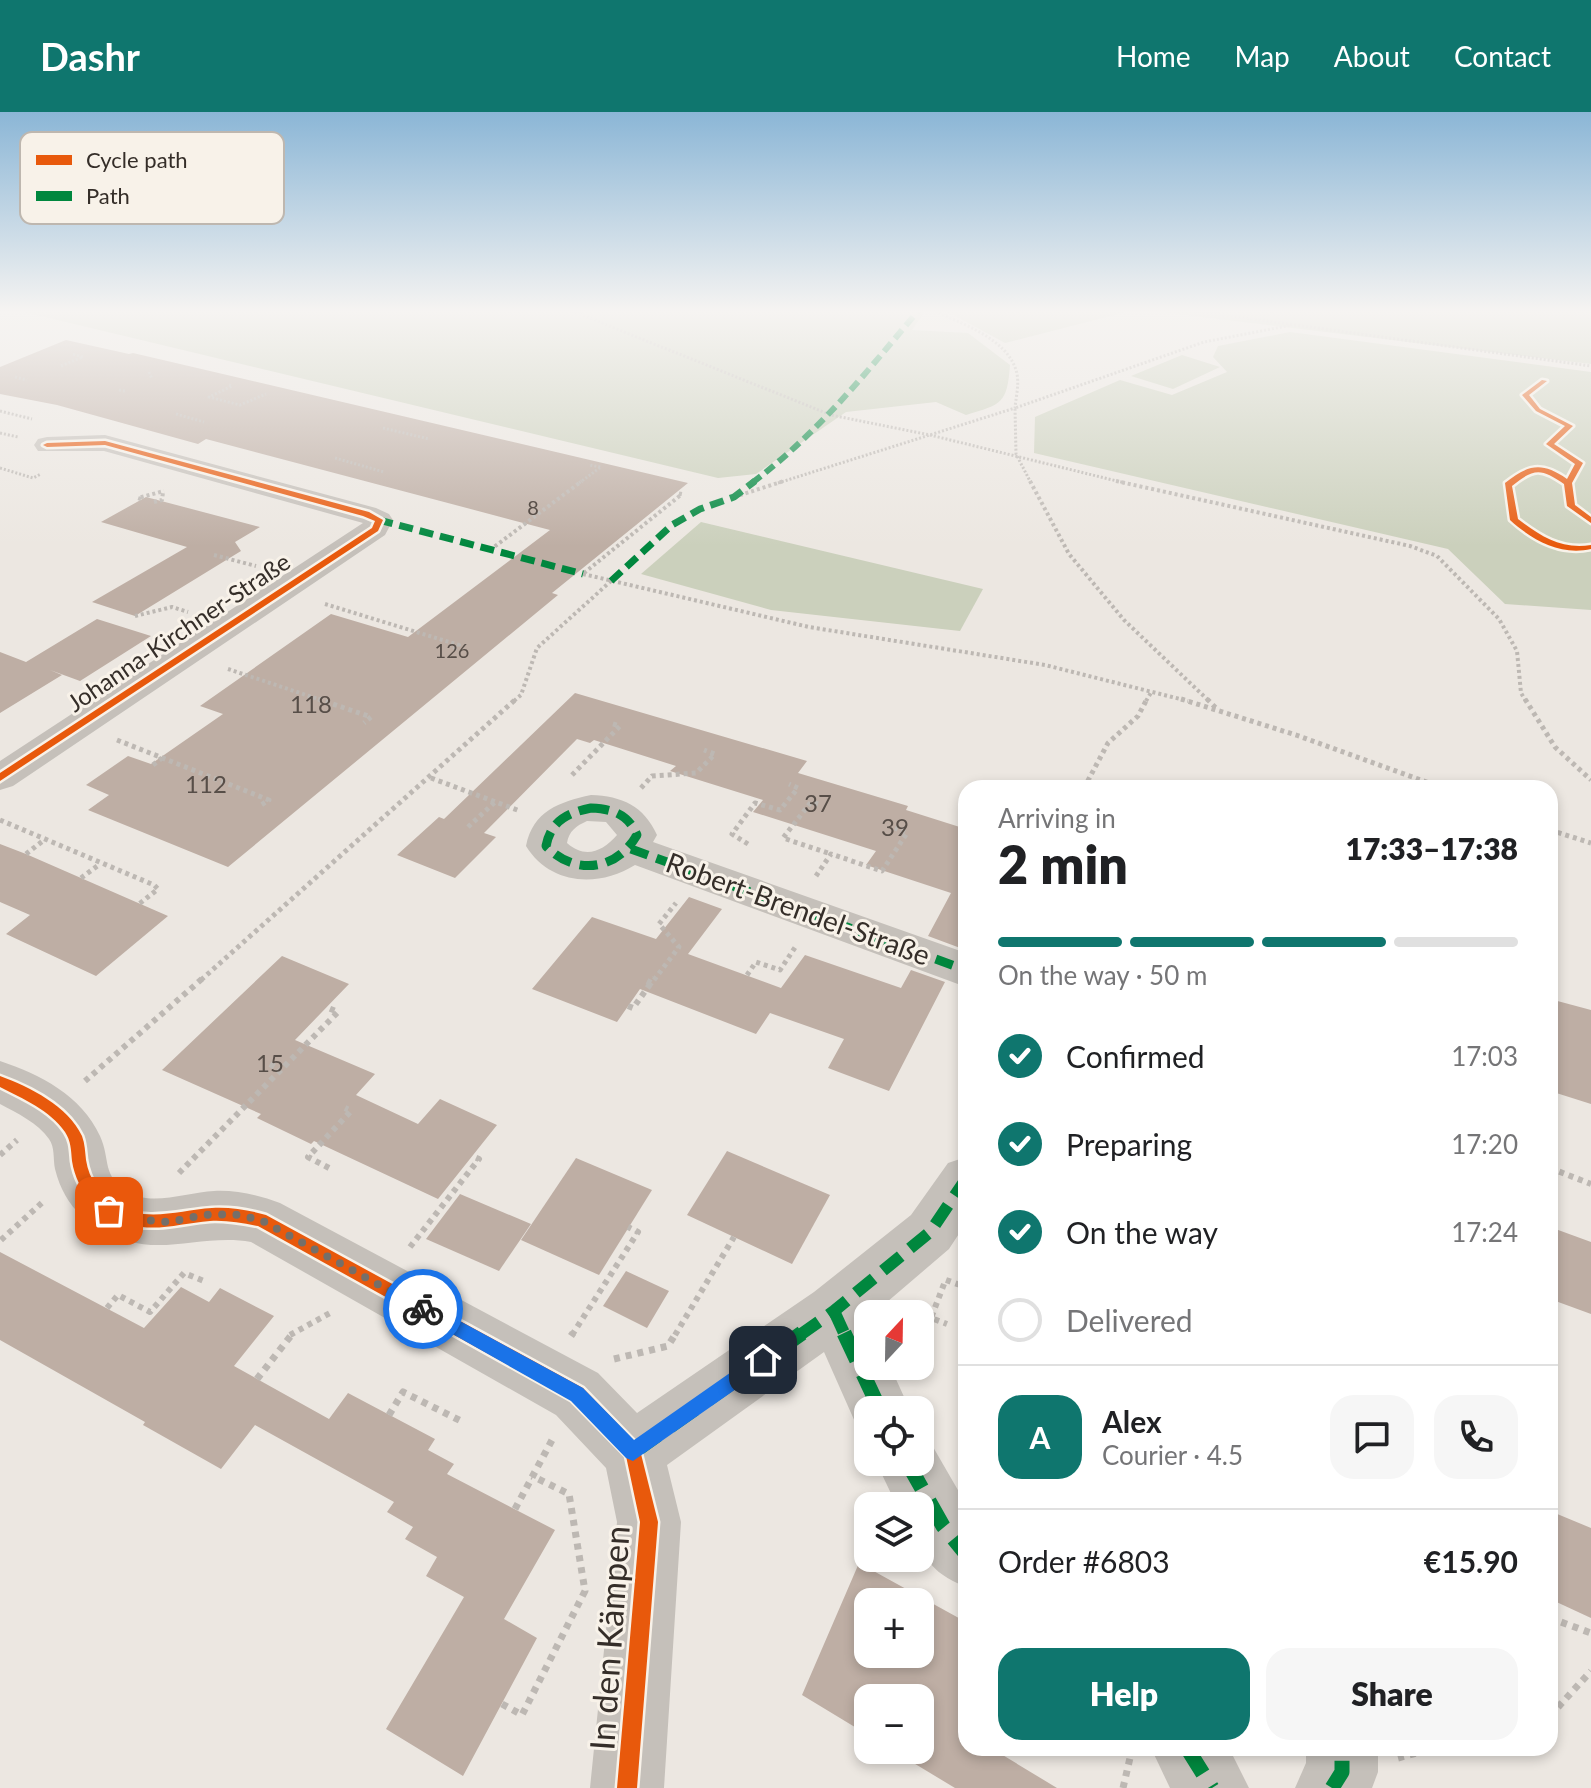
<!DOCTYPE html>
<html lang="en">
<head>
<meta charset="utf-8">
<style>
  body { margin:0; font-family:Lato,sans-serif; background:#f6f6f6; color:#202124; height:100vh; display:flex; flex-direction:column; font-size:30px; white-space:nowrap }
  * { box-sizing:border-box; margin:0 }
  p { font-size:26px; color:#757577 }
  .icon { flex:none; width:44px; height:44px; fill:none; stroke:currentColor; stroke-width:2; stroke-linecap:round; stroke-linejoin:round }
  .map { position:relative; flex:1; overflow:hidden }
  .drawer { position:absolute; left:958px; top:668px; width:600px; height:976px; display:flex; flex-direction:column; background:#fff; border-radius:24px; box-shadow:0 4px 12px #0003 }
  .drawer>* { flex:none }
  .needle { width:52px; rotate:22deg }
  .controls { position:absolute; left:854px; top:1188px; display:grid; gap:16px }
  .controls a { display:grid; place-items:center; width:80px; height:80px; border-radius:16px; background:#fff; box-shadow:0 4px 12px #0003; font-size:40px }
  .pin { position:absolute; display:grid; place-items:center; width:68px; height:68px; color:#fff; margin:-34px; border-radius:16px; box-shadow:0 4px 12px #0006 }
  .courier { position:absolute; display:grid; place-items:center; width:80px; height:80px; margin:-40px; border:6px solid #1a73e8; border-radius:50%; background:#fff; color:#222; box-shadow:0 2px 10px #0007 }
  .overview em { font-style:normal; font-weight:800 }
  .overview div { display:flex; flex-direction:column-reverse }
  .overview { display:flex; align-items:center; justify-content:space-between; height:136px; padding:0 40px }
  h1 { font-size:52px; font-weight:800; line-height:60px }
  .bar { display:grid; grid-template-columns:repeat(4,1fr); gap:12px 8px; align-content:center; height:96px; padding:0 40px }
  .bar i { height:10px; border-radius:6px; background:#e0e0e0 }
  .bar .on { background:#0f766e }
  .bar p { grid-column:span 4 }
  .line { display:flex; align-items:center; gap:20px; padding:0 40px; border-top:2px solid #e0e0e0 }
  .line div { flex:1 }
  .round { display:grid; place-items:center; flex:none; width:84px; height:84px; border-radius:24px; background:#f6f6f6 }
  ol { padding:0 40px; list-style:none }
  li { display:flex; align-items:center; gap:24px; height:88px }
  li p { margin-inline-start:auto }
  li .icon { padding:8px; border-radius:50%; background:#0f766e; color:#fff; stroke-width:4 }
  li:last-child { color:#757577 }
  li i { width:44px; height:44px; border:4px solid #e0e0e0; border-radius:50% }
  .button { display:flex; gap:16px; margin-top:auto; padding:16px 40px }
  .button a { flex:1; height:92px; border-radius:24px; background:#0f766e; color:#fff; font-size:32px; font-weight:800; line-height:92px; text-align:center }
  .button a+a { background:#f6f6f6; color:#202124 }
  header { display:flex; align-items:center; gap:48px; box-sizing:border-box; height:112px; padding:0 40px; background:#0f766e; color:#fff }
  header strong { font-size:38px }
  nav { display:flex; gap:44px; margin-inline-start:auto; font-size:28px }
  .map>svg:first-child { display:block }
  .green { fill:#cbd0bc }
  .building { fill:#beaea4; fill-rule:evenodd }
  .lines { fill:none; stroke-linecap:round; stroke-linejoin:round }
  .path-far4 { stroke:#bdb8b3; stroke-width:3; stroke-dasharray:2 2; stroke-linecap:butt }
  .path-far3 { stroke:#bdb8b3; stroke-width:4; stroke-dasharray:3 3; stroke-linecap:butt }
  .path-far2 { stroke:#bdb8b3; stroke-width:5; stroke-dasharray:4 4; stroke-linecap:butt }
  .path-far1 { stroke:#bdb8b3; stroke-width:6; stroke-dasharray:5 5; stroke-linecap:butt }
  .path { stroke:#bdb8b3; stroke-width:7; stroke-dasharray:6 6; stroke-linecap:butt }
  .minor { fill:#c5c0ba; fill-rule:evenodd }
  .quiet-far4 { stroke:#00873e; stroke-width:6; stroke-dasharray:11 6; stroke-linecap:butt }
  .quiet-far3 { stroke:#00873e; stroke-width:7; stroke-dasharray:14 7; stroke-linecap:butt }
  .quiet-far2 { stroke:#00873e; stroke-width:9; stroke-dasharray:18 9; stroke-linecap:butt }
  .quiet-far1 { stroke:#00873e; stroke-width:12; stroke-dasharray:23 12; stroke-linecap:butt }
  .quiet { stroke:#00873e; stroke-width:15; stroke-dasharray:30 15; stroke-linecap:butt }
  .cycleway-casing { stroke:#f8f2e9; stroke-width:5 }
  .cycleway { fill:#e8590c; fill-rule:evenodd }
  .route { fill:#1a73e8 }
  .done { stroke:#756f69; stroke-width:8; stroke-dasharray:0 14.4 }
  .labels { text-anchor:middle; stroke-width:6; stroke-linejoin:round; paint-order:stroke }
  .far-number-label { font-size:20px; fill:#574e48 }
  .far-street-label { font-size:24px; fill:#352e29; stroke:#f8f2e9 }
  .number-label { font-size:24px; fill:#574e48 }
  .street-label { font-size:28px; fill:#352e29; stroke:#f8f2e9 }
  .near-street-label { font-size:34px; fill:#352e29; stroke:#f8f2e9 }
  .key { fill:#f8f2e9; stroke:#beb7af; stroke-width:2 }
  .key-label { font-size:22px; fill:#352e29 }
</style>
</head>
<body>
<header>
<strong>Dashr</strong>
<nav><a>Home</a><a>Map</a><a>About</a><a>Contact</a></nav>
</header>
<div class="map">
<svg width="1591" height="1676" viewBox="0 0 1591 1676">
  <rect width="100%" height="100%" fill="#ece7e1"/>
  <!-- green -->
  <g class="green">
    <path d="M20 199H925L912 218 968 221 1010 253C1007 292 1002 292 966 303L936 290 846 300 756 362 718 366Z"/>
    <path d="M946 199H1130L1005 231Z"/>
    <path d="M1153 199H1591V252Z"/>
    <path d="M1290 220 1591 260V498L1505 492 1448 437 1034 341 1035 305 1120 268 1172 283 1227 260 1213 245 1218 234Z"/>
    <path d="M1182 243 1220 255 1173 277 1131 264Z"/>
    <path d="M701 410 983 477 960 519 771 498 641 462Z"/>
  </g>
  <!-- building -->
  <g class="building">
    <path d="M66 228 129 242 133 241 688 371 552 481 558 483 228 755 88 698 109 683 86 673 128 644 151 652 223 602 200 594 331 502 408 525 550 418 206 327 198 332 57 293 0 282V255Z"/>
    <path d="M146 385 260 415 235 430 241 439 135 504 92 490 187 435 101 410Z"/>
    <path d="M97 507 151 524 80 569 50 558 62 563 0 601V540L26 550Z"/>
    <path d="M575 581 807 649 798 661 908 694 906 698 966 717V830L963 837 928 824 951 781 866 753 876 739 753 700 763 688 670 659 676 654 594 628 590 631 577 627 484 721 496 725 455 766 397 743 439 705 444 707Z"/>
    <path d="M0 732 26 742 168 804 96 864 6 822 30 803 0 790Z"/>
    <path d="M689 785 722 797 688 842 781 876 805 843 901 876 911 858 945 870 889 979 828 956 844 927 770 901 756 922 640 877 617 910 532 877 592 805 656 827Z"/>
    <path d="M282 844 349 872 295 928 375 962 356 983 418 1012 440 987 497 1013 438 1087 314 1029 311 1032 257 1006 261 1002 162 958Z"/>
    <path d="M1550 887 1591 898V992L1550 979Z"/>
    <path d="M727 1039 830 1083 792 1152 687 1103Z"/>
    <path d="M576 1046 652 1078 599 1163 521 1128Z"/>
    <path d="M460 1082 531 1112 499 1159 426 1127Z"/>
    <path d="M1550 1115 1591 1130V1202L1550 1187Z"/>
    <path d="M0 1140 144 1216 181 1175 209 1190 220 1176 274 1204 234 1254 329 1307 348 1281 435 1327 428 1338 454 1352 447 1362 555 1418 504 1507 537 1526 463 1664 386 1617 464 1485 426 1464 437 1445 405 1427 413 1415 387 1400 394 1390 255 1313 221 1357 143 1313 145 1310 0 1228Z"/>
    <path d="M626 1159 669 1179 647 1216 603 1194Z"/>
    <path d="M1550 1399 1591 1416V1506L1550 1487Z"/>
    <path d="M859 1451 966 1510V1636H991L1057 1676H955L892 1638H920V1586H868V1623L802 1583ZM868 1490H920V1542H868Z"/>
  </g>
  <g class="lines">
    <!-- path-far4 -->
    <g class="path-far4">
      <path d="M572 199 831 303 930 323 1125 371"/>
      <path d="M1195 199 1591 254"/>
      <path d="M61 254 83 245 72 242"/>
      <path d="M149 260 152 267"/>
      <path d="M15 265 27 268"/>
      <path d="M229 273 232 274 209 285 240 293 266 282"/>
      <path d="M119 278 125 279"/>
      <path d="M0 299 32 307"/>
      <path d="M176 302 204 310"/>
      <path d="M383 316 429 327"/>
      <path d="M0 321 18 325"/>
      <path d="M335 346 384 360"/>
      <path d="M0 356 33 366 41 362"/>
      <path d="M579 371 601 355 589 353"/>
      <path d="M778 371 1015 296C1016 284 1020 270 1016 258 1006 226 962 212 935 199"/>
      <path d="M1031 371 1016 342 1015 296 1204 230 1292 213"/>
    </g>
    <!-- path-far3 -->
    <g class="path-far3">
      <path d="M1030 369 1069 442 1124 508 1209 589"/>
      <path d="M1116 369 1410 434 1437 444 1499 507 1517 539 1521 581 1526 589"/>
      <path d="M734 385 784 369"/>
      <path d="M141 387 138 386 164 379"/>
      <path d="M154 390 162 388 163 380"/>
      <path d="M490 438 582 369"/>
      <path d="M214 443 256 454"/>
      <path d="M584 461 682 382 677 381"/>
      <path d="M583 462 809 515 1045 553 1188 589"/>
      <path d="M325 492 459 533 452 539"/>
      <path d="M135 504 172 495 188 500"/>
      <path d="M228 557 324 589"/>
      <path d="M514 589 521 583 537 536 611 469"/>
      <path d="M1146 589 1152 579"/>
    </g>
    <!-- path-far2 -->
    <g class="path-far2">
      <path d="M318 587 371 605 364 611"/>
      <path d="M1181 587 1296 623 1443 676"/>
      <path d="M1207 587 1217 597"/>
      <path d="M1525 587 1555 635 1591 668"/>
      <path d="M117 628 269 688 261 693"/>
      <path d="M153 653 162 646"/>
      <path d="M572 663 620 614 610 611"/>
      <path d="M431 666 520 699"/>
      <path d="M641 676 652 664 696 661 715 642 704 638"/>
      <path d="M1084 676 1108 631 1138 604 1147 587"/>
      <path d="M818 692 811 690 783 726 831 742"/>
      <path d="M0 708 154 773 158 777 139 792"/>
      <path d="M468 715 495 690"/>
      <path d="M1550 718 1591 731"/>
      <path d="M748 732 732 722 755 691 780 698 798 676 789 672"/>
      <path d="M26 742 44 728"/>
      <path d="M816 764 831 742 882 759 907 721 895 716"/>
      <path d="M81 766 100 752"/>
      <path d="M747 863 756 850 780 858 796 834"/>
      <path d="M201 868 516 587"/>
      <path d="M654 868 679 835 659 812 676 791"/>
    </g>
    <!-- path-far1 -->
    <g class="path-far1">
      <path d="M647 869 651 871 655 866"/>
      <path d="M628 894 633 896 651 871"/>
      <path d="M270 952 280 958"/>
      <path d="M85 969 203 866"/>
      <path d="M0 1043 17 1028"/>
      <path d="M329 1056 308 1045 351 999 345 996"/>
      <path d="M1550 1056 1591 1072"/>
      <path d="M179 1061 338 900 326 895"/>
      <path d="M1 1128 45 1088"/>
      <path d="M410 1135 479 1047 472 1044"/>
      <path d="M946 1168 963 1174"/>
      <path d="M944 1172 931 1206 947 1212"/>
      <path d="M107 1196 118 1183 150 1200 184 1161 204 1169"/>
      <path d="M290 1223 330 1201"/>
      <path d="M572 1223 638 1120 628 1115"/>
      <path d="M675 1223 734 1125"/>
    </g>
    <!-- path -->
    <g class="path">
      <path d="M571 1224 573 1221"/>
      <path d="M614 1247 668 1234 676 1221"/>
      <path d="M257 1267 293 1221"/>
      <path d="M389 1303 403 1280 461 1309"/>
      <path d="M515 1397 552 1328"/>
      <path d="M1550 1506 1591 1521"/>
      <path d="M502 1592 522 1603 585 1479 569 1382 532 1364"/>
      <path d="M1550 1604 1591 1559"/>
      <path d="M1398 1646 1436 1636"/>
      <path d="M1123 1676 1130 1646"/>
    </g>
    <!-- minor -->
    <g class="minor">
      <path d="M105 323 376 396 389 402 393 408 385 423 13 674 0 678V649L363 411 104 339H38L34 333 38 327 47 325Z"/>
      <path d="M591 683C622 684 644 694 657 723L653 730 966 841V875L635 753C598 776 550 773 526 734 533 699 559 690 591 683ZM587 709 606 710 617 723C602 740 585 747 567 731 569 719 576 714 587 709Z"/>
      <path d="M0 949C41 963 81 983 100 1024 111 1048 101 1064 129 1081 153 1094 189 1080 214 1079 237 1078 259 1083 280 1091L598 1261 637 1301 814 1180 911 1103 948 1051 966 1045V1111L949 1137 873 1202H868V1254H890L910 1298H868V1323L859 1319 824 1240 667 1353 681 1410 664 1676H590L617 1410 606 1356 556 1303 251 1130C209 1122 166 1141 129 1129 91 1118 65 1097 55 1057 53 1047 55 1035 49 1027 38 1011 17 1001 0 992Z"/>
      <path d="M920 1324 929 1328 966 1392V1475C921 1456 920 1439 920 1394H897L876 1350H920Z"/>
      <path d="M1151 1636H1229L1249 1676H1170Z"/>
      <path d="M1306 1636H1378V1660L1372 1676H1295L1306 1651Z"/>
    </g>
    <!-- quiet-far4 -->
    <path class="quiet-far4" d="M752 371C818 321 865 262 918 199"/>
    <!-- quiet-far3 -->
    <g class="quiet-far3">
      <path d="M379 408 583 462"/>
      <path d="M611 469 672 413 700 397 734 385 755 369"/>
    </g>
    <!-- quiet-far2 -->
    <g class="quiet-far2">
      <path d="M591 696C613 697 628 702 637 723 616 759 575 764 546 734 551 709 567 701 591 696Z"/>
      <path d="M631 737 966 858"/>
    </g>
    <!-- quiet-far1 -->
    <g class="quiet-far1">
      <path d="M834 1199 845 1223"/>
      <path d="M800 1223 834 1199 930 1120 966 1067"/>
    </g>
    <!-- quiet -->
    <g class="quiet">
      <path d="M844 1221 880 1298"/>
      <path d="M633 1340 802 1221"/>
      <path d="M907 1350 943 1414 966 1442"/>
      <path d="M1187 1636 1212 1676"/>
      <path d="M1332 1676 1342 1660V1636"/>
    </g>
    <defs>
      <g id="cycleway">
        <path d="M1542 268 1547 269 1529 283 1540 297 1573 314 1554 332 1583 351 1572 371 1575 393 1591 405V411L1567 394 1564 372C1541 356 1534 356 1512 374L1518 407C1540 424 1562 438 1591 433V437C1560 444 1532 428 1510 408L1505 371C1528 353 1541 349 1567 367L1575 352 1546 332 1565 314 1536 299 1522 283Z"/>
        <path d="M105 329 369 400 383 408 378 419 0 669V661L372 416 375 409 363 404 105 333 47 335 43 333 47 331Z"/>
        <path d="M0 964C30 975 68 994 82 1024 85 1032 85 1040 86 1048 89 1067 100 1083 116 1093 146 1111 180 1098 212 1096 230 1095 249 1098 266 1103L583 1276 639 1334 658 1410 637 1676H617L640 1410 626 1344 571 1288 258 1114C242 1111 226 1108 210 1109 183 1111 157 1120 131 1113 100 1104 77 1081 72 1049 71 1038 71 1029 65 1020 50 998 23 987 0 975Z"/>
      </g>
    </defs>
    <!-- cycleway casing -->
    <use href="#cycleway" class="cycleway-casing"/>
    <!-- cycleway -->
    <use href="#cycleway" class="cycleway"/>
  </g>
  <!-- sky -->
  <linearGradient id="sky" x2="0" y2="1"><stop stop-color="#8bb6d6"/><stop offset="0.46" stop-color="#f6f4f2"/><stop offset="1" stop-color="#f6f4f2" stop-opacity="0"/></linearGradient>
  <rect width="1591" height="434" fill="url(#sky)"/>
  <!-- route -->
  <path class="route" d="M423 1189 583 1276 634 1328 757 1242 763 1240 769 1242 772 1248 769 1254 633 1349 626 1346 571 1289 417 1202 415 1197 417 1191Z"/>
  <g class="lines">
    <!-- done -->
    <path class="done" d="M109 1099 134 1107 169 1110 204 1103 233 1102 261 1108 423 1197"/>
  </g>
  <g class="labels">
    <!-- far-number labels -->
    <g class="far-number-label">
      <text x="533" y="403">8</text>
      <text x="452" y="546">126</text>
    </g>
    <!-- far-street labels -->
    <g class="far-street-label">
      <text transform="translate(179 521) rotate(-34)" y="8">Johanna-Kirchner-Straße</text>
    </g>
    <!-- number labels -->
    <g class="number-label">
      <text x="311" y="601">118</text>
      <text x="206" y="681">112</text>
      <text x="818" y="700">37</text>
      <text x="895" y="724">39</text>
      <text x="270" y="960">15</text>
    </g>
    <!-- street labels -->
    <g class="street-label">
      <text transform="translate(798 797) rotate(20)" y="10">Robert-Brendel-Straße</text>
    </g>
    <!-- near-street labels -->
    <g class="near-street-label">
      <text transform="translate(610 1526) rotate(-86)" y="12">In den Kämpen</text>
    </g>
  </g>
  <!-- legend -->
  <rect x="20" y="20" width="264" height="92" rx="12" class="key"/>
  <rect x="36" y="43" width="36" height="10" fill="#e8590c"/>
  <rect x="36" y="79" width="36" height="10" fill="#00873e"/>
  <g class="key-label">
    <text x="86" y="56">Cycle path</text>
    <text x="86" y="92">Path</text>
  </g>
</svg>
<div class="controls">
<a><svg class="needle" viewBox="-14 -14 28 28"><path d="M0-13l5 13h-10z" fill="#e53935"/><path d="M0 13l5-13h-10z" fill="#757577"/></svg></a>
<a><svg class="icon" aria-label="locate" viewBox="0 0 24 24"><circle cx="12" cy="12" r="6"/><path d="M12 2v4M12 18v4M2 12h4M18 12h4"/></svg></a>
<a><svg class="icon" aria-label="layers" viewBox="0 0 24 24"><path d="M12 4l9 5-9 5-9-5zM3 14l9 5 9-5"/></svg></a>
<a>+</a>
<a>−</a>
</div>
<div class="pin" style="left:109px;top:1099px;background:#ea580c"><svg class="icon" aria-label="bag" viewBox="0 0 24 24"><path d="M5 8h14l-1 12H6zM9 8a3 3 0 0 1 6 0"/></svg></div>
<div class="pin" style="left:763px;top:1248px;background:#1f2937"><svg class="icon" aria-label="home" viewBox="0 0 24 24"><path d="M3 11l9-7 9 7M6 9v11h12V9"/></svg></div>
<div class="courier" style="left:423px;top:1197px"><svg class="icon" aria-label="bike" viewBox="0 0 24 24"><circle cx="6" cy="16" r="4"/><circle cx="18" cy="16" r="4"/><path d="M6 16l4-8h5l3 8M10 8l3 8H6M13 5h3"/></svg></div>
<section class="drawer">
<div class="overview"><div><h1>2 min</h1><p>Arriving in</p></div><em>17:33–17:38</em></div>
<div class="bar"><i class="on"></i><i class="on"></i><i class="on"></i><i></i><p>On the way · 50 m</p></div>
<ol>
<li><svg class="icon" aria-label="check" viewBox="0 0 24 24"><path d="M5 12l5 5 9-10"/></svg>Confirmed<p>17:03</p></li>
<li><svg class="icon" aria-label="check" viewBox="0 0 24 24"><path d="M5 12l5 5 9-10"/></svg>Preparing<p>17:20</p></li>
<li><svg class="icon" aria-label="check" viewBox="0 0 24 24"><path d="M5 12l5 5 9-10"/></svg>On the way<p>17:24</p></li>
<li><i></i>Delivered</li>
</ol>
<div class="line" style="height:144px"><b class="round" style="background:#0f766e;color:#fff">A</b><div><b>Alex</b><p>Courier · 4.5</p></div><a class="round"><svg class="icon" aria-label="chat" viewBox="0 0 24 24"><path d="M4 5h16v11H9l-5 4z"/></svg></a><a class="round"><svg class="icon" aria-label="phone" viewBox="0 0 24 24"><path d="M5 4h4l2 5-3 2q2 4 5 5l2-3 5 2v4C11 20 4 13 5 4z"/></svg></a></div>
<div class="line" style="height:104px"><div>Order #6803</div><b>€15.90</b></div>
<div class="button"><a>Help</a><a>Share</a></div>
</section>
</div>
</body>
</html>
